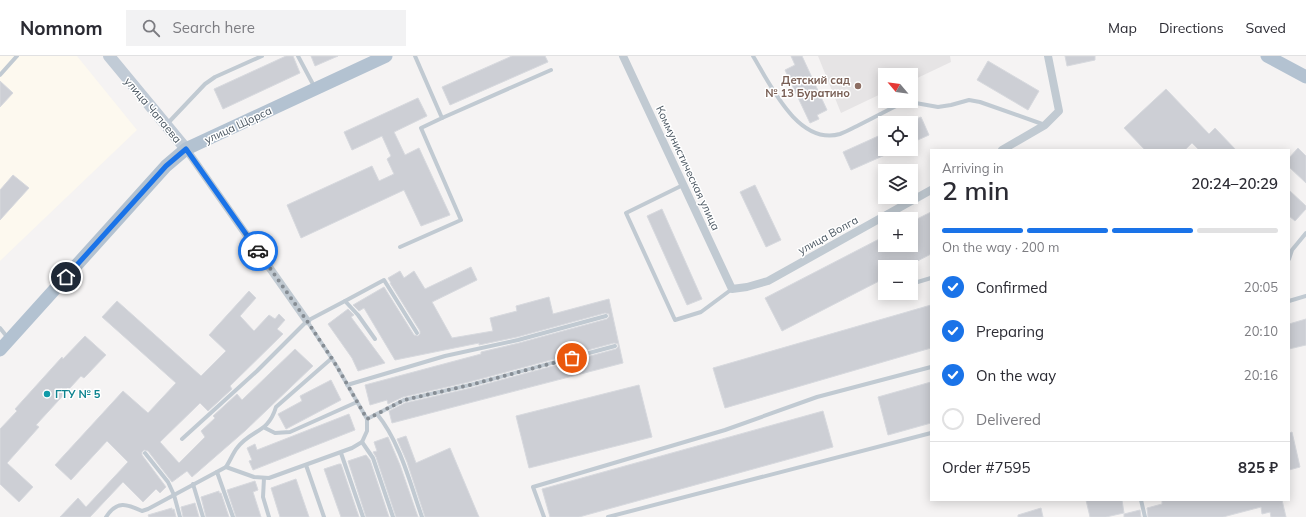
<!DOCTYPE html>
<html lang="en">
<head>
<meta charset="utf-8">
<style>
  body { margin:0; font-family:Mulish,sans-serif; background:#f2f2f3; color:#2b2b33; height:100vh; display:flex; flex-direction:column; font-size:15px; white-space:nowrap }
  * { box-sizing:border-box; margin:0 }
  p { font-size:13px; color:#7c7c81 }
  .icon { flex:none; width:22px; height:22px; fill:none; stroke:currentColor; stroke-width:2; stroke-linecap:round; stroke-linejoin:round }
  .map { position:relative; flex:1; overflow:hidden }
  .sheet { position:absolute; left:930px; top:93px; width:360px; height:352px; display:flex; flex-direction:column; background:#fff; border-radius:0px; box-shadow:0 2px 10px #0003 }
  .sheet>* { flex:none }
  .needle { width:26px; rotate:299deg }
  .tools { position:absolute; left:878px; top:12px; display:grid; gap:8px }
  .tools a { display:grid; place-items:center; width:40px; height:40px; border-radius:0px; background:#fff; box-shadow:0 2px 10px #0003; font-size:20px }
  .pin { position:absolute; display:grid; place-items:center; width:34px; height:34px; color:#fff; margin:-17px; border:2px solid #fff; border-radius:50%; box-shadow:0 1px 4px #0007 }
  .courier { position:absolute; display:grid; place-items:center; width:40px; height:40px; margin:-20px; border:3px solid #1a73e8; border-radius:50%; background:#fff; color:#222; box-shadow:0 1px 5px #0007 }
  .summary em { font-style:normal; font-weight:600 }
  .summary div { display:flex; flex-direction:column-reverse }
  .summary { display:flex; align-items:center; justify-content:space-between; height:68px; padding:0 12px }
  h1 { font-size:26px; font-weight:600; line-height:30px }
  .bar { display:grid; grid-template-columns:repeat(4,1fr); gap:6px 4px; align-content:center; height:48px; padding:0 12px }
  .bar i { height:5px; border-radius:3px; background:#e1e1e2 }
  .bar .selected { background:#1a73e8 }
  .bar p { grid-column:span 4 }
  .line { display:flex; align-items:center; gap:10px; padding:0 12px; border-top:1px solid #e1e1e2 }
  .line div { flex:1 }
  ol { padding:0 12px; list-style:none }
  li { display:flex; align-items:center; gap:12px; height:44px }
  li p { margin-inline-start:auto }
  li .icon { padding:4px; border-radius:50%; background:#1a73e8; color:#fff; stroke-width:4 }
  li:last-child { color:#7c7c81 }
  li i { width:22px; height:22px; border:2px solid #e1e1e2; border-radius:50% }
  header { display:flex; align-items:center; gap:24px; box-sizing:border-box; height:56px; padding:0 20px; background:#fff; border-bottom:1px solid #e1e1e2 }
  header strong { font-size:19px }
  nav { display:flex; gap:22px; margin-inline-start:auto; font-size:14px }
  .search { width:280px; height:36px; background:#f2f2f3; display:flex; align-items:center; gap:10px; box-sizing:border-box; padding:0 14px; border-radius:0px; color:#7c7c81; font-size:15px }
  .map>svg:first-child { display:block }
  .commercial { fill:#fdf9ef }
  .education { fill:#e6e4e5 }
  .building { fill:#cdcfd5; stroke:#d7d9de }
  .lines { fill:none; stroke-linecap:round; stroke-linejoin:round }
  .service { stroke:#c1cad2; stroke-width:4 }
  .minor { stroke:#c1cad2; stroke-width:8 }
  .secondary { stroke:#c1cbd6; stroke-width:12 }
  .primary { stroke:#b3c2d1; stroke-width:13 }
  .done { stroke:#868d94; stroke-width:4; stroke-dasharray:0 7.2 }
  .route { stroke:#1a73e8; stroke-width:5 }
  .education-dot { fill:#8d6e63; stroke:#fff; stroke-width:1.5 }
  .culture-dot { fill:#0f9aa8; stroke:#fff; stroke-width:1.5 }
  .labels { text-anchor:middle; stroke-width:3; stroke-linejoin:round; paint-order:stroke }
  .education-label { font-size:11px; font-weight:bold; fill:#785e54; stroke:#fff; text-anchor:end }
  .street-label { font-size:11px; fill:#4a5661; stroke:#fff }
  .culture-label { font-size:11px; font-weight:bold; fill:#0d838f; stroke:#fff; text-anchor:start }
</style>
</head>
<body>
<header>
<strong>Nomnom</strong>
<div class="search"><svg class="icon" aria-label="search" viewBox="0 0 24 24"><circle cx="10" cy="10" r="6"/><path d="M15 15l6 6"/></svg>Search here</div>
<nav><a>Map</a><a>Directions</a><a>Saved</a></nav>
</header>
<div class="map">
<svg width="1306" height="461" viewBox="0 0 1306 461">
  <rect width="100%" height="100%" fill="#f5f3f3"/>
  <!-- commercial -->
  <path class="commercial" d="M0 0H77L137 74 0 205Z"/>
  <!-- education -->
  <path class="education" d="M818 0H950L951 6 911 25V19H885V36L841 57Z"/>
  <!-- building -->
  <g class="building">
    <path d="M286 0H293L300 17 223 53 214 33Z"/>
    <path d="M311 0H338L315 10Z"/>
    <path d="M512 0H545L548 6 450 49 442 31Z"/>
    <path d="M791 0H802L827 54 817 59 819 63 810 67 785 14 795 9Z"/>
    <path d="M1065 0H1095V4L1067 10Z"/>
    <path d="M988 5 1039 35 1028 54 977 24Z"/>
    <path d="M0 25 13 37 0 51Z"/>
    <path d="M1166 33 1209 78 1215 72 1236 94H1199L1192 87 1185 94H1145L1124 72Z"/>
    <path d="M418 42 427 60 394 76 405 99 419 92 450 159 421 170 404 134 301 182 287 149 372 110 379 125 394 118 387 103 391 100 382 80 352 94 344 76Z"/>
    <path d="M921 61 929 79 911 87V65Z"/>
    <path d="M885 77V99L851 114 843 96Z"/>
    <path d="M1298 92 1306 100V127L1289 111V102Z"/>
    <path d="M13 119 29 132 0 164V134Z"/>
    <path d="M755 129 781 184 766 191 740 136Z"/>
    <path d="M1289 134 1306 150V153L1295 165 1289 160Z"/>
    <path d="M662 153 702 243 687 249 647 160Z"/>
    <path d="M931 156V198L906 211H885V222L782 275 765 242 885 180V189H911V166Z"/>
    <path d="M471 211 477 224 432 246 452 282 493 275 490 262 517 255 516 250 549 241 553 258 609 243 623 307 392 367 389 355 405 347 471 332 616 293 618 291V288L614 287 469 326 403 341 388 348 387 344 370 349 365 329 481 298V296L519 287 607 263 609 261V258L605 257 517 281 479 289V287L395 304 364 252 359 255 353 249 384 231 414 279 418 280 420 278V275L390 227H391L388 222 400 215 404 222 414 215 425 233Z"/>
    <path d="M249 235 256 242 240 260 254 275 269 259 275 263 279 258 285 264 277 273 283 278 230 330 232 333 208 355 200 347 160 386 179 407 205 381 201 375 215 362 213 360 237 338 242 344 295 293 313 310 246 374 192 421 187 415 172 426 148 395 144 394 142 396V399L166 431 160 437 156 433 143 446 123 426 90 461H60L78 442 86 451 128 406 107 385 71 424 55 409 123 335 148 357 176 327 102 261 117 245 201 320 226 295 209 279Z"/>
    <path d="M931 249V292L725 352 713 312Z"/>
    <path d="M348 253 354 259 351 261 385 307 358 315 352 302 328 268Z"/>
    <path d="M1306 263V289L1289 293V268Z"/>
    <path d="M85 280 106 299 84 322 81 320 36 369 39 371 7 407 33 431 19 446 0 428V373L17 355 15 353 62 301 63 303Z"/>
    <path d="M331 324 341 344 286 373 278 358 302 345 300 340Z"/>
    <path d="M931 326V367L888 379 878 341Z"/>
    <path d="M639 329 652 381 529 412 516 360Z"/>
    <path d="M823 355 833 391 579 461H550L542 433Z"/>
    <path d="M349 358 355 374 253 414 249 405 252 404 247 392 255 388 257 394Z"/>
    <path d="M1292 376 1300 411 1289 414V377Z"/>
    <path d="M406 380 416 407 450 392 479 461H425L407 406 397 383Z"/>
    <path d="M388 381 400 409 418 461H396L376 401 373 396 377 395 374 386Z"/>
    <path d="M366 399 370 404 389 461H366L348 405Z"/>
    <path d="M339 408H341L359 461H341L324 413Z"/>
    <path d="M296 423 309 461H280L271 432Z"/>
    <path d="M255 425 258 434 253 436 261 461H236L227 434Z"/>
    <path d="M219 435V437H221L229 461H206L201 441Z"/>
    <path d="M1086 444H1122L1124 457 1106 461H1090Z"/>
    <path d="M1162 444H1282L1286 461H1271L1270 456 1262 458 1261 451 1223 461H1148L1147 452 1162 448Z"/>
    <path d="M195 447 199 461H183L181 451Z"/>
    <path d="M172 452V454L174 453 176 461H149L148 459Z"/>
    <path d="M1041 452 1043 461H1018V459Z"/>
    <path d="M1140 454 1141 461H1124V458Z"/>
  </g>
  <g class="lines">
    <!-- service -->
    <g class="service">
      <path d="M298 0 315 32"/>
      <path d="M753 0C770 28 798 90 840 78 846 76 853 72 859 69 873 62 886 55 900 48L910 46 938 51 951 49 969 44 980 46 1045 69"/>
      <path d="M0 19 17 0"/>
      <path d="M442 62 551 14"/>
      <path d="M168 67 205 28 215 21 262 0"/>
      <path d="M683 129 626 157 675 264 701 256 732 233"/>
      <path d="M400 191 461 164 421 72 442 62 415 0"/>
      <path d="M1289 203 1292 194 1306 177"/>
      <path d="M911 228 931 222"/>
      <path d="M345 245 384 224 417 277"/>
      <path d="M1289 245 1306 240"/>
      <path d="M0 272 8 282"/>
      <path d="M347 329 445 300 518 284 606 260"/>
      <path d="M377 358C400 386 410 427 422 461"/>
      <path d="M367 363 404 344 470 329 615 290"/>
      <path d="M265 372 275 377 290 376 357 346"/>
      <path d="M182 383 257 315 307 265 345 245 358 259 375 283"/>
      <path d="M362 386 373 402 393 461"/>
      <path d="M145 397 168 426 174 439 180 461"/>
      <path d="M341 397 363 461"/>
      <path d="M306 409 324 461"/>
      <path d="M226 411C230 405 233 397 237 392 251 373 268 378 276 351L332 302"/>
      <path d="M217 416 233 461"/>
      <path d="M264 422 263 441 269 461"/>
      <path d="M193 428 203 461"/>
      <path d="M1141 444 1145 461"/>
      <path d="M106 461C117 444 127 448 142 455L148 453 226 411 254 421 269 422 352 392 362 386 367 375V363L336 309 307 265"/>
      <path d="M544 461 533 431 725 374 817 341 931 311"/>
      <path d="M608 461 931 377"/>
    </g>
    <!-- minor -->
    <g class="minor">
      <path d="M623 0 732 233 747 231 768 225 931 134"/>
      <path d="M186 93 307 265"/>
      <path d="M1002 94 1045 69 1059 55 1048 0"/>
    </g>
    <!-- secondary -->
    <path class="secondary" d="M109 0 186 93"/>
    <!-- primary -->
    <g class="primary">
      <path d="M1267 0 1306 21"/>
      <path d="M0 294 166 110 186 93 386 0"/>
    </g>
  </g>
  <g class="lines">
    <!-- done -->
    <path class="done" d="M258 195 307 265 336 309 367 363 404 344 470 329 572 302"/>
    <!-- route -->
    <path class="route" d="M66 221 166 110 186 93 258 195"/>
  </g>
  <!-- markers -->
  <circle class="education-dot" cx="858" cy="30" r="4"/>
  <circle class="culture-dot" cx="47" cy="338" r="4"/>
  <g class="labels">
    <!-- education labels -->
    <g class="education-label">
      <text x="850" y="28">Детский сад<tspan x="850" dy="13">№ 13 Буратино</tspan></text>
    </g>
    <!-- street labels -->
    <g class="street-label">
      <text transform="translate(153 54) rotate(50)" y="4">улица Чапаева</text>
      <text transform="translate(238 69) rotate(-25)" y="4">улица Щорса</text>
      <text transform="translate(688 112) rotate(65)" y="4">Коммунистическая улица</text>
      <text transform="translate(828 179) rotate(-29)" y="4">улица Волга</text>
    </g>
    <!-- culture labels -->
    <g class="culture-label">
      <text x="55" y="342">ГТУ № 5</text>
    </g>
  </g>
</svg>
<div class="tools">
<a><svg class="needle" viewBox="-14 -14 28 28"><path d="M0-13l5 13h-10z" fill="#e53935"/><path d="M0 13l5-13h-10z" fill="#7c7c81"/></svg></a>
<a><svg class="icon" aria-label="locate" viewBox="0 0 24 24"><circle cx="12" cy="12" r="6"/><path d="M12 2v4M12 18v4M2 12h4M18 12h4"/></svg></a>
<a><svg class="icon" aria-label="layers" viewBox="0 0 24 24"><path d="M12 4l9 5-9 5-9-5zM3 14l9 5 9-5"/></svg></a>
<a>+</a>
<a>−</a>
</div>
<div class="pin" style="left:572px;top:302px;background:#ea580c"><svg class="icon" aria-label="bag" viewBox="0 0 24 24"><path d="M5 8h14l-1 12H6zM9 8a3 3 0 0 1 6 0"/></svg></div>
<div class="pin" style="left:66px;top:221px;background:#1f2937"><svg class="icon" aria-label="home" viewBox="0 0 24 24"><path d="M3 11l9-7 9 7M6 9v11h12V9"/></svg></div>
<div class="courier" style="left:258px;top:195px"><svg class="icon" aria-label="car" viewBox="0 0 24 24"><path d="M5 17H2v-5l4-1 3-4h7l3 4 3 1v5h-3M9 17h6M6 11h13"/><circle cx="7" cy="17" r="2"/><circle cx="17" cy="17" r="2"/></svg></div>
<section class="sheet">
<div class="summary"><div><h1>2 min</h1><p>Arriving in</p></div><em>20:24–20:29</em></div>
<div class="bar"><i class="selected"></i><i class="selected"></i><i class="selected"></i><i></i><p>On the way · 200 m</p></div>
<ol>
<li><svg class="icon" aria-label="check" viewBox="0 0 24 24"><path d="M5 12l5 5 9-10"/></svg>Confirmed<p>20:05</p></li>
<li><svg class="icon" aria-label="check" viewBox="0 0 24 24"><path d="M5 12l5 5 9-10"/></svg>Preparing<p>20:10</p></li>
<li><svg class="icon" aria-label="check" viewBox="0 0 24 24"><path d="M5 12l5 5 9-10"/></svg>On the way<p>20:16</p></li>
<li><i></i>Delivered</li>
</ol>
<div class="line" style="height:52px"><div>Order #7595</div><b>825 ₽</b></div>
</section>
</div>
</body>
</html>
